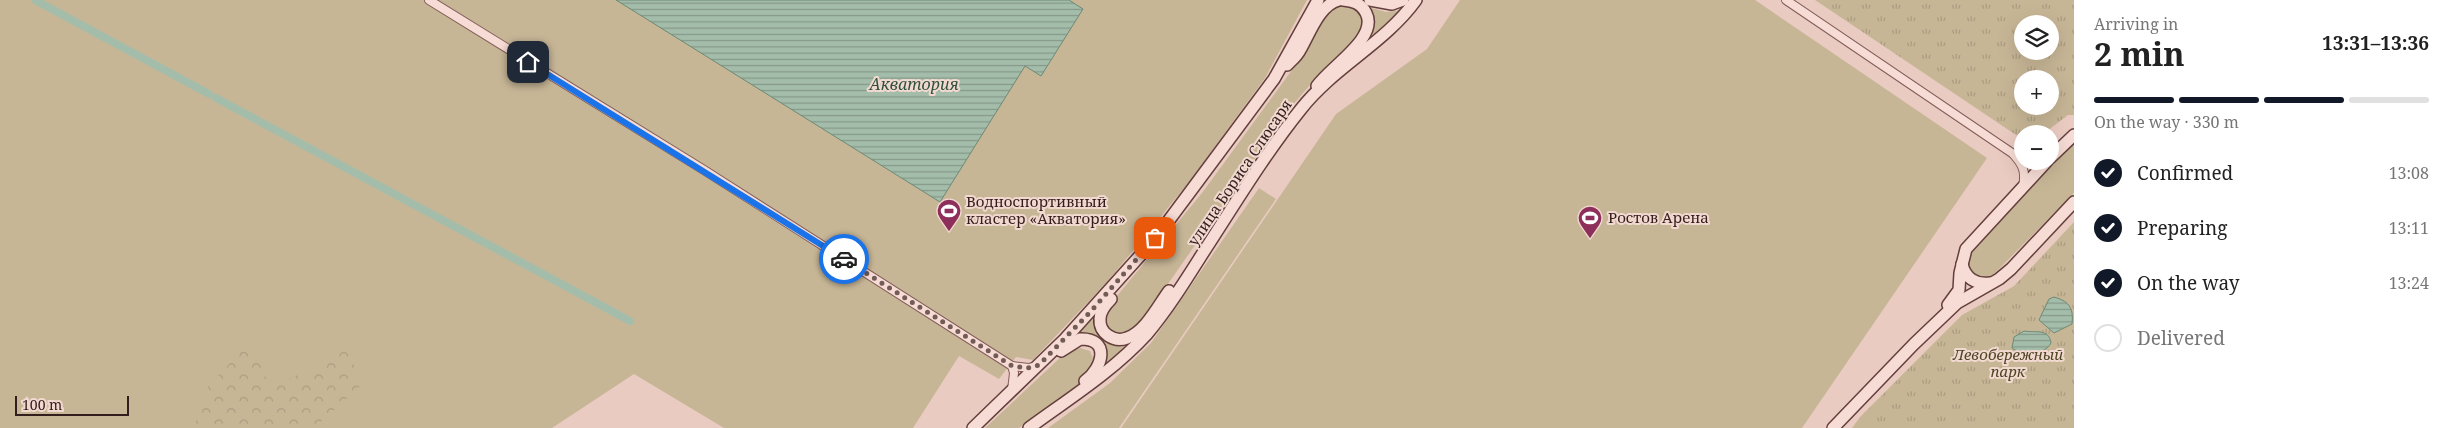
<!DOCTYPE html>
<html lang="en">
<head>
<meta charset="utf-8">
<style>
  body { margin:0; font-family:"Noto Serif",serif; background:#f2f2f2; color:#222; height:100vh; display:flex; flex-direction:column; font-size:19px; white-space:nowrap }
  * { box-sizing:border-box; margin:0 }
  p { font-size:16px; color:#767676 }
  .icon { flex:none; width:28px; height:28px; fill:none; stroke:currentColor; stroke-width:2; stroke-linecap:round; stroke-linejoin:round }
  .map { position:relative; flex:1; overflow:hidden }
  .panel { display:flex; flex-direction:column; background:#fff; width:375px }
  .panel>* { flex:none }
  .controls { position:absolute; left:2014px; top:15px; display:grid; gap:10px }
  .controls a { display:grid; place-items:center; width:45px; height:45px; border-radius:50%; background:#fff; box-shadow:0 5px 20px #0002; font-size:25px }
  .scale { position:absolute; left:15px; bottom:12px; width:114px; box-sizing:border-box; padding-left:5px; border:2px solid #331e1d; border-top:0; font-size:14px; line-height:18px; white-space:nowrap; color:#331e1d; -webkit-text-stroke:4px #f2d9d0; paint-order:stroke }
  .pin { position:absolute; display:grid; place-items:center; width:42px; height:42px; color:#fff; margin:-21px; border-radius:10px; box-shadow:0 2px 8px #0006 }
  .courier { position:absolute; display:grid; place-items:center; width:50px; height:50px; margin:-25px; border:4px solid #1a73e8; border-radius:50%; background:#fff; color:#222; box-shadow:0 1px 6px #0007 }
  .summary em { font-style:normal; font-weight:700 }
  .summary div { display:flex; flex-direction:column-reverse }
  .summary { display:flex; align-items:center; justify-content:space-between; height:85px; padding:0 20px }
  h1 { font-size:32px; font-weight:700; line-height:38px }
  .bar { display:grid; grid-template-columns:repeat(4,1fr); gap:8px 5px; align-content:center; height:60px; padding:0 20px }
  .bar i { height:6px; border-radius:4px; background:#e0e0e0 }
  .bar .selected { background:#111827 }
  .bar p { grid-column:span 4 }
  ol { padding:0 20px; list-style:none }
  li { display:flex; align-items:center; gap:15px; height:55px }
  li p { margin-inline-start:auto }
  li .icon { padding:5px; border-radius:50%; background:#111827; color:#fff; stroke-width:4 }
  li:last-child { color:#767676 }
  li i { width:28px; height:28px; border:2px solid #e0e0e0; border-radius:50% }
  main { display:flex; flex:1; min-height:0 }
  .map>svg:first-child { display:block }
  .grass { fill:#c7b696 }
  .forest { fill:url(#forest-crowns) }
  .park { fill:url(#park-tufts); fill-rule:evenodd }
  .water { fill:url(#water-rules); stroke:#6c8a74 }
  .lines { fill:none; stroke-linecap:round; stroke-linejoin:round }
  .canal { stroke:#a4bdaa; stroke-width:8 }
  .minor-casing { stroke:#825d5a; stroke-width:10 }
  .secondary-casing { stroke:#643f3d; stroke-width:14 }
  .minor { stroke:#f6dcd4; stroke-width:8 }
  .secondary { stroke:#f6dcd4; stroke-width:11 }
  .done { stroke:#735b56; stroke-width:5; stroke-dasharray:0 9 }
  .route { stroke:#1a73e8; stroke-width:6 }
  .labels { text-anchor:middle; stroke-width:4; stroke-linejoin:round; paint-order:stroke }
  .street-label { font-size:15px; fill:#331e1d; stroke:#f2d9d0 }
  .poi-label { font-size:15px; fill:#331e1d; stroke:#f2d9d0; text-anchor:start }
  .park-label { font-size:15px; font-style:italic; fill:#4e4525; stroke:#f2d9d0 }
  .water-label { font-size:16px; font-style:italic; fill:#2e523f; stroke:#f2d9d0 }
</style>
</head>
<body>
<main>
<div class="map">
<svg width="2074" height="428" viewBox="0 0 2074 428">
  <defs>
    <pattern id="forest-crowns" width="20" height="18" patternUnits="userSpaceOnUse" patternTransform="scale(1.25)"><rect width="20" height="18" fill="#c7b696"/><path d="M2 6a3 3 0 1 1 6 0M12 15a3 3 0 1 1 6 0" fill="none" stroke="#ab9c81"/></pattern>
    <pattern id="park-tufts" width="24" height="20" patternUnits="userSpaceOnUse" patternTransform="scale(1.25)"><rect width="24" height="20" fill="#c7b696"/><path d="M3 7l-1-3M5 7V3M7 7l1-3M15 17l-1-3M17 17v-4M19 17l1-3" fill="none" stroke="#ab9c81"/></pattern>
    <pattern id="water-rules" width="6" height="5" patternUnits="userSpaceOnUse" patternTransform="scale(1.25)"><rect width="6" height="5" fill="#a4bdaa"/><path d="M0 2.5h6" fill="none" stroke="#86998a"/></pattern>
  </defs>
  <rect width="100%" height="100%" fill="#eacbc1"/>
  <!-- grass -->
  <g class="grass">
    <path d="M0 0H1307L1265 78 1189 182 1108 281 1033 360 1016 357 999 379 959 356 913 428H724L634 374 552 428H0Z"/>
    <path d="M1460 0H1755L1987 158 1802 428H1121L1336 114 1427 49Z"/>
    <path d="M1345 3 1362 11 1365 29 1351 47 1322 71 1291 107 1152 307 1133 330 1119 336 1106 330 1104 315 1107 308 1202 193 1292 70 1326 13 1335 5Z"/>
    <path d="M1364 6 1386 12 1403 10 1373 38 1372 23Z"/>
    <path d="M2074 142V193L1993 275C1983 280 1976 277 1968 270L1966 254Z"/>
    <path d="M1259 188 1276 199 1119 428H1048L1110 383 1151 343Z"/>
    <path d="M1093 315H1095V324L1129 344 1108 364H1106V354L1076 335Z"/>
    <path d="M1080 348 1090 351 1094 361 1087 378 1019 428H985L1062 356Z"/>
  </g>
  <!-- forest -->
  <path class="forest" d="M346 348 363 384 314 428H194L205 390 242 350 257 357 271 389Z"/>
  <!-- park -->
  <g class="park">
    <path d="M1815 0H2074V115H2068L2043 134H2022V139ZM2022 24H2050V51H2022ZM2022 79H2050V106H2022Z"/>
    <path d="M2074 222V428H1852L1860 417 1962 315 2014 286Z"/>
  </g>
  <!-- water -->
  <g class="water">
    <path d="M616 0H1069L1083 9 1041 76 1025 66 940 202Z"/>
    <path d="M2054 297C2068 301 2074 307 2072 324L2054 333 2039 320 2049 299Z"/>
    <path d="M2024 331C2035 333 2049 328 2051 343 2044 356 2022 356 2012 348L2014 337Z"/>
  </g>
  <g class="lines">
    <!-- canal -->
    <g class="canal">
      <path d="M35 0 209 94"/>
      <path d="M216 98 630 321"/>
    </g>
    <defs>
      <g id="minor">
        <path d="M429 0 704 170 1012 366 1029 368 1036 366"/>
        <path d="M1786 0 2012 153 2022 158"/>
        <path d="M2014 155C2023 165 2026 172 2023 186"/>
        <path d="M1012 366 1014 373 1012 390"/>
      </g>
      <g id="secondary">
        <path d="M1370 0 1392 4 1403 0"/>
        <path d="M1287 65C1292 60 1297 56 1300 50 1310 33 1319 5 1339 0"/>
        <path d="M1317 86C1331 66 1379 38 1366 13 1361 3 1353 1 1343 0"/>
        <path d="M2050 158 2074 135"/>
        <path d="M1962 264C1965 278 1976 285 1990 283"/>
        <path d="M1111 299C1106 304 1100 311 1100 319 1099 333 1114 343 1127 338 1145 332 1158 306 1169 291"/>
        <path d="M1948 305 1959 290 1960 273 1966 249 2047 161"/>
        <path d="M1061 351 1080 339C1111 338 1103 368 1085 381"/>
        <path d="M973 428 1065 339 1155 239 1274 79 1318 0"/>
        <path d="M1029 428C1070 398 1112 372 1147 334 1167 310 1184 283 1201 256 1233 207 1264 155 1301 109 1334 67 1385 43 1416 0"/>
        <path d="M1833 428 1914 344 1957 303 1999 279 2011 269 2074 202"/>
      </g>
    </defs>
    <!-- minor casing -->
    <use href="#minor" class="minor-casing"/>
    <!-- secondary casing -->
    <use href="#secondary" class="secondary-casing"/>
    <!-- minor -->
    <use href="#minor" class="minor"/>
    <!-- secondary -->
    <use href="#secondary" class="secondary"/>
  </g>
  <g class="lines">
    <!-- done -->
    <path class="done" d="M844 259 1012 366 1028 368 1039 365 1093 309 1155 238"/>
    <!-- route -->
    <path class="route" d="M528 62 844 259"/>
  </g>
  <!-- icons -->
  <defs>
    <symbol id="stadium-pin" viewBox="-11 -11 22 30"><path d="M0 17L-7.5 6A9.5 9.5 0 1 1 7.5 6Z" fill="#8d2e5b" stroke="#f2d9d0"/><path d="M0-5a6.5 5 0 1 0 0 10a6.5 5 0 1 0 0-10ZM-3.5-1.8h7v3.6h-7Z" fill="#fff"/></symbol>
  </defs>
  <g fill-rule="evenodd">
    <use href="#stadium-pin" x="935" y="197" width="28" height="38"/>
    <use href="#stadium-pin" x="1576" y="204" width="28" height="38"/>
  </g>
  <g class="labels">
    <!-- street labels -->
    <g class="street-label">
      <text transform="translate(1240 173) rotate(-56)" y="5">улица Бориса Слюсаря</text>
    </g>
    <!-- poi labels -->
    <g class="poi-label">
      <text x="966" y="207">Водноспортивный<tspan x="966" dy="17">кластер «Акватория»</tspan></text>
      <text x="1608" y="223">Ростов Арена</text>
    </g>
    <!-- park labels -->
    <g class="park-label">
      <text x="2008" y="360">Левобережный<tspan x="2008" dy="17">парк</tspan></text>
    </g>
    <!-- water labels -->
    <g class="water-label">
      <text x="914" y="90">Акватория</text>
    </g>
  </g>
</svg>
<div class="controls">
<a><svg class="icon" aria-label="layers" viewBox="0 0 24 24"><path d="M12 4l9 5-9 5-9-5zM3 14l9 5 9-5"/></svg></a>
<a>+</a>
<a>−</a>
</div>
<div class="scale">100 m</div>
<div class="pin" style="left:1155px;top:238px;background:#ea580c"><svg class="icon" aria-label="bag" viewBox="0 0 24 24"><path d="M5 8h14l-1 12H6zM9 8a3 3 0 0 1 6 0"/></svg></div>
<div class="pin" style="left:528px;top:62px;background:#1f2937"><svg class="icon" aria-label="home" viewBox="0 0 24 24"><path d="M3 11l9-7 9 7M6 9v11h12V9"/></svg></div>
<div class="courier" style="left:844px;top:259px"><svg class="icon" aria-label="car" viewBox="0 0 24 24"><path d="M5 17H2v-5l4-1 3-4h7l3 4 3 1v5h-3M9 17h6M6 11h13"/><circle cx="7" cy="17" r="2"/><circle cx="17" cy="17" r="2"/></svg></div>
</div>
<section class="panel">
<div class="summary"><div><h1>2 min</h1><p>Arriving in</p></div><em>13:31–13:36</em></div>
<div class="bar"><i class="selected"></i><i class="selected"></i><i class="selected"></i><i></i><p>On the way · 330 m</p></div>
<ol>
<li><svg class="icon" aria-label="check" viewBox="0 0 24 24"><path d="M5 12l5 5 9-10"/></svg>Confirmed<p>13:08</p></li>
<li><svg class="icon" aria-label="check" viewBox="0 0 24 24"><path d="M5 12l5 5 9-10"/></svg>Preparing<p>13:11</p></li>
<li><svg class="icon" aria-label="check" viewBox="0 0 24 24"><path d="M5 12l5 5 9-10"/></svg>On the way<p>13:24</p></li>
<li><i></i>Delivered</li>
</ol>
</section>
</main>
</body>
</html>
